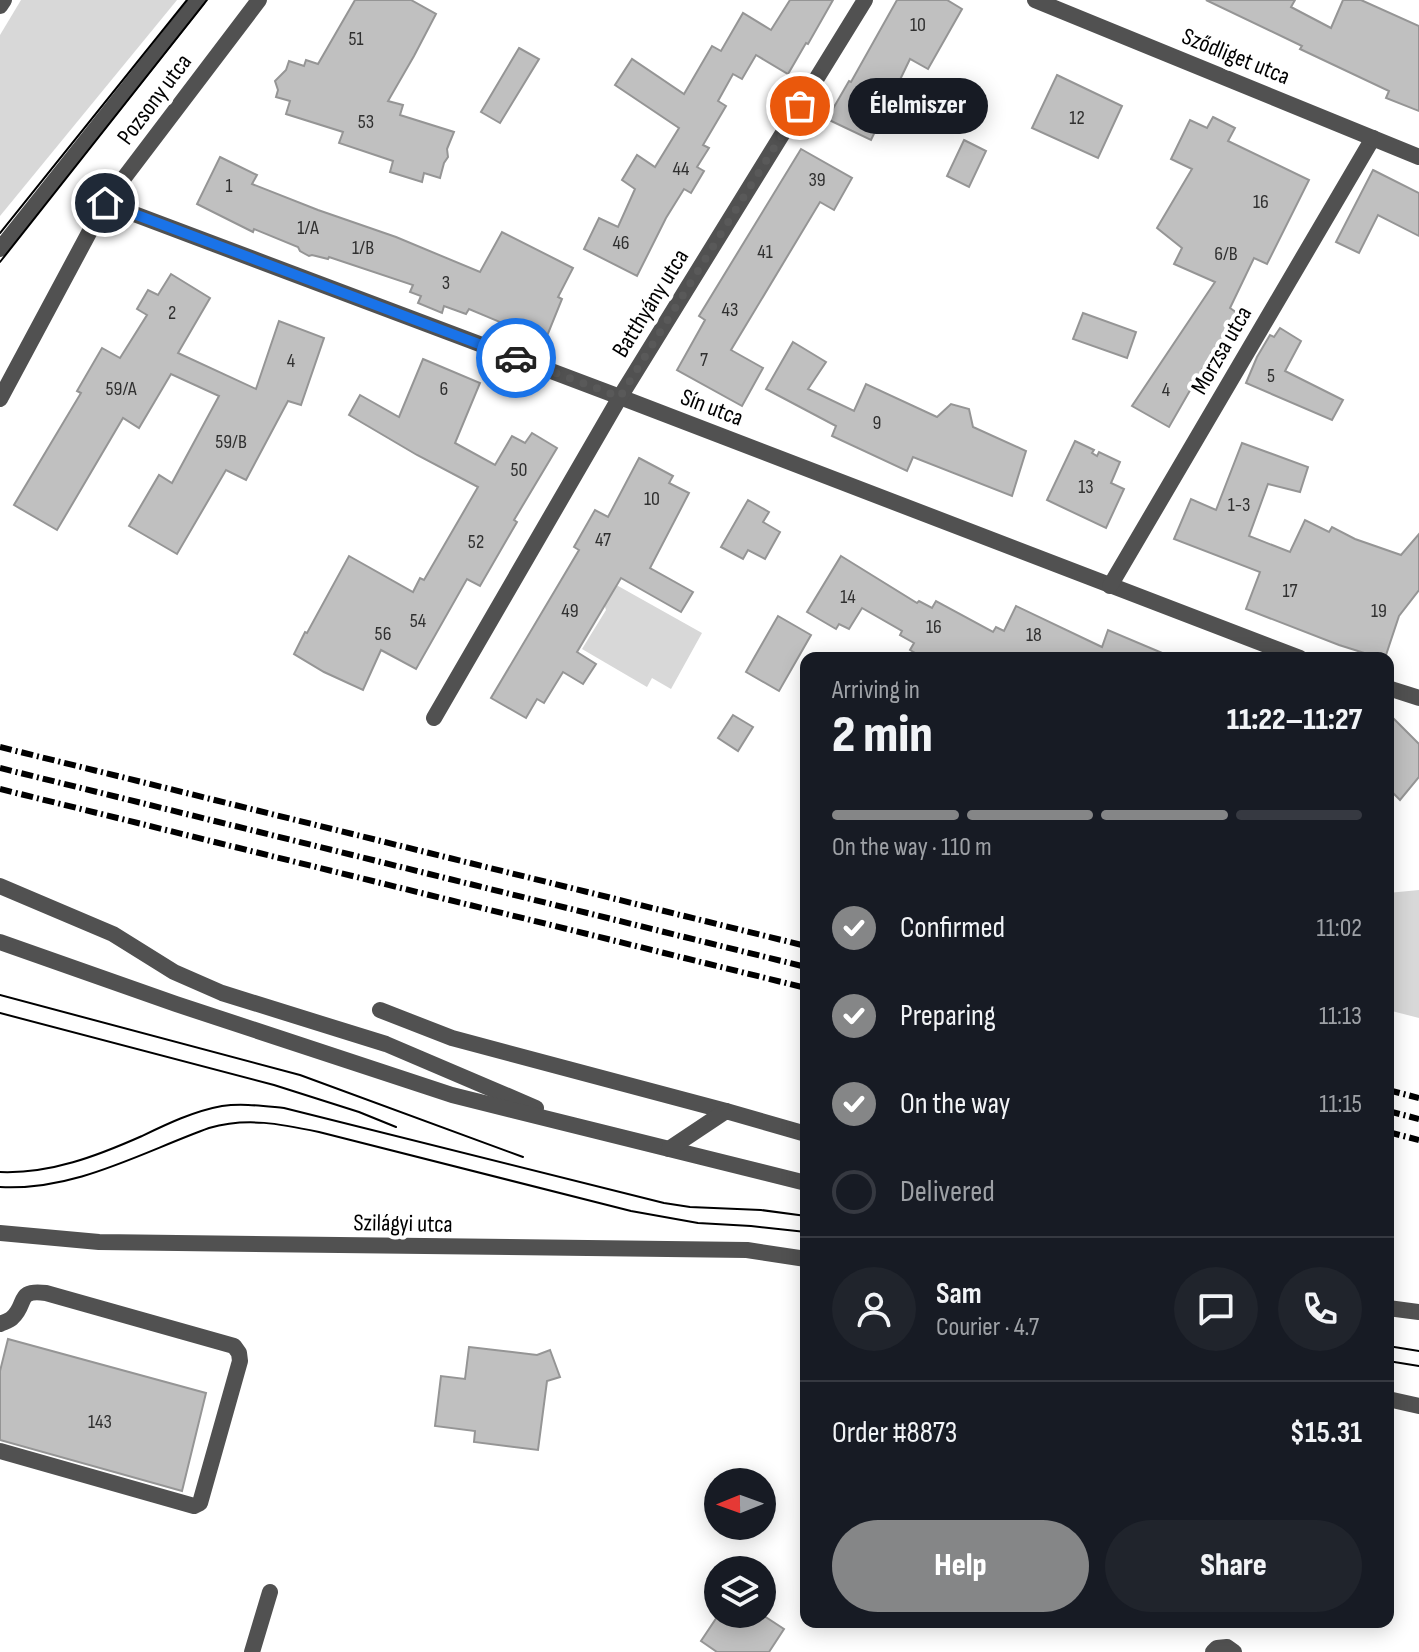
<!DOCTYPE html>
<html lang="en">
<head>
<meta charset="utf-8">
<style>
  body { margin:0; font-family:"Sofia Sans Condensed",sans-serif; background:#20242c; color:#f1f3f6; height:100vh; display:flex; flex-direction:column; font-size:30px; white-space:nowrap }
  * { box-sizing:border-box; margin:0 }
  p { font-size:26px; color:#9ea1a6 }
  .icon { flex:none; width:44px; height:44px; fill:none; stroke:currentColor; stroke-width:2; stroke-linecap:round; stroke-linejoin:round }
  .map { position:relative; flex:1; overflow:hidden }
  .drawer { position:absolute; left:800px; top:652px; width:594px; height:976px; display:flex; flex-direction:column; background:#171b24; border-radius:16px; box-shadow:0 4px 20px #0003 }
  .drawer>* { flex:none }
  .needle { width:52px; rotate:269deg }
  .buttons { position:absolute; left:704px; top:1468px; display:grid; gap:16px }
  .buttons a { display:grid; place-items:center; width:72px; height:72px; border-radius:50%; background:#171b24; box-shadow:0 4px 20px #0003; font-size:40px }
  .pin { position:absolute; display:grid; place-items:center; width:68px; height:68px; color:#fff; margin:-34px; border:4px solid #fff; border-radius:50%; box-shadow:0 2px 8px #0007 }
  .courier { position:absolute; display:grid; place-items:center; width:80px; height:80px; margin:-40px; border:6px solid #1a73e8; border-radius:50%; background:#fff; color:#222; box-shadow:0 2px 10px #0007 }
  .bubble { position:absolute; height:56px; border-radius:28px; background:#171b24; box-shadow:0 4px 20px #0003; font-size:26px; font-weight:800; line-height:56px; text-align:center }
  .overview em { font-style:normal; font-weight:800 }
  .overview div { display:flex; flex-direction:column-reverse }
  .overview { display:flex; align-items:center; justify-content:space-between; height:136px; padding:0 32px }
  h1 { font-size:52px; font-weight:800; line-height:60px }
  .bar { display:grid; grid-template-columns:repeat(4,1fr); gap:12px 8px; align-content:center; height:96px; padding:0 32px }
  .bar i { height:10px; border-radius:6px; background:#363941 }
  .bar .active { background:#858687 }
  .bar p { grid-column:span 4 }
  .line { display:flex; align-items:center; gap:20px; padding:0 32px; border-top:2px solid #363941 }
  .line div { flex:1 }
  .round { display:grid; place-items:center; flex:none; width:84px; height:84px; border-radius:42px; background:#20242c }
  ol { padding:0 32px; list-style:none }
  li { display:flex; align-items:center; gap:24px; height:88px }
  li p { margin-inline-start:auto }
  li .icon { padding:8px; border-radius:50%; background:#858687; color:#fff; stroke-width:4 }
  li:last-child { color:#9ea1a6 }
  li i { width:44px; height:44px; border:4px solid #363941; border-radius:50% }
  .cta { display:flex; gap:16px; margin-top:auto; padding:16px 32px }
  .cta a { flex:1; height:92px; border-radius:48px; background:#858687; color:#fff; font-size:32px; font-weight:800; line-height:92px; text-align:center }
  .cta a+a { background:#20242c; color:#f1f3f6 }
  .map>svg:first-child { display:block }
  .green { fill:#d8d8d8 }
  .building { fill:#c0c0c0; stroke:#959595; stroke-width:2 }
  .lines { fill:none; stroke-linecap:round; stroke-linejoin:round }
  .service { stroke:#515151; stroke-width:16 }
  .minor { stroke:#515151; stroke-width:16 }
  .tertiary { stroke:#515151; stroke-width:16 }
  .tram { stroke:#000; stroke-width:2 }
  .rail { stroke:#000; stroke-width:6; stroke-dasharray:12 4 2 4; stroke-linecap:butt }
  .done { stroke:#595959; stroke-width:8; stroke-dasharray:0 14.4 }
  .route { stroke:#1a73e8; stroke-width:10 }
  .labels { text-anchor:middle; stroke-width:8; stroke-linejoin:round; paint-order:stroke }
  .number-label { font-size:20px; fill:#303030 }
  .street-label { font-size:24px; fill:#000; stroke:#fff }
</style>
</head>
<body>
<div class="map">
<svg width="1419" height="1652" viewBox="0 0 1419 1652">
  <rect width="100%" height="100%" fill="#fff"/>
  <!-- green -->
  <g class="green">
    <path d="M21 0H177L0 216V35Z"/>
    <path d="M611 582 702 633 671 689 652 678 647 687 582 649 606 610 602 597Z"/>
    <path d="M1419 890V1018L1388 1010V893Z"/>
  </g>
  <!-- building -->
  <g class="building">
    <path d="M355 0H411L436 14 414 56 388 101 403 105 400 115 454 132 447 149 448 157 444 163 440 178 424 173 422 182 390 172 393 161 339 143 343 132 286 114 290 101 276 97 278 90 275 81 286 70 289 61 304 66 306 60 318 64Z"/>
    <path d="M790 0H833L808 44 806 43 788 74 756 55 742 79 733 74 718 101 726 106 703 145 709 148 697 167 704 171 691 193 684 189 666 218 637 276 584 249 599 218 618 227 635 189 622 180 637 155 655 167 679 128 615 85 632 59 684 94 712 46 721 51 743 13 771 30Z"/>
    <path d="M897 0H947L962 9 928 69 910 59 871 140 827 119 849 81 851 82Z"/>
    <path d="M1206 0H1295L1291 7 1331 28 1343 0H1361L1419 26V111L1386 98 1389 91 1300 49 1302 46Z"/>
    <path d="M519 48 539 59 500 123 481 112Z"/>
    <path d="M1057 75 1122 106 1098 158 1032 128Z"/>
    <path d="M1213 117 1235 128 1228 141 1309 180 1267 264 1254 258 1230 308 1240 315 1213 356 1211 354 1169 427 1132 406 1215 282 1174 264 1182 248 1157 228 1192 169 1171 159 1190 120 1207 128Z"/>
    <path d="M964 140 986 151 969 187 947 176Z"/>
    <path d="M801 149 852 178 834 210 820 202 731 350 763 368 742 406 677 370 705 320 699 316Z"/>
    <path d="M220 157 257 175 252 184 318 210 396 237 480 272 502 232 573 268 558 297 562 299 545 341 469 309 466 314 444 306 442 313 418 303 421 296 410 292 413 285 329 257 328 259 312 255 309 256 300 251 298 247 254 229 253 232 197 204Z"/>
    <path d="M1373 170 1419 193V236L1378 215 1359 253 1336 242Z"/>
    <path d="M171 274 210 298 178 353 256 389 279 321 324 338 301 405 288 401 246 480 226 470 177 554 129 526 159 475 172 483 219 396 171 374 139 428 123 418 57 530 14 505 81 393 77 391 102 348 120 358 147 315 137 309 148 290 158 295Z"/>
    <path d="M1083 313 1136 332 1127 358 1073 339Z"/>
    <path d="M1280 328 1301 341 1285 371 1343 400 1332 420 1246 383 1257 357 1270 335 1274 337Z"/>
    <path d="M793 342 826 362 808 389 854 411 866 384 937 417 951 404 969 409 973 427 1026 451 1012 496 913 457 907 471 832 436 836 426 766 389Z"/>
    <path d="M423 359 480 383 455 443 495 465 512 436 525 443 532 433 557 448 514 520 517 522 480 586 467 579 416 669 381 650 363 690 324 672 294 654 305 632 307 633 349 556 413 592 420 578 424 580 478 487 417 455 349 415 360 395 399 417Z"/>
    <path d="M1075 441 1094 450 1092 453 1097 456 1099 452 1120 462 1111 483 1124 489 1106 528 1047 500Z"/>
    <path d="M1242 443 1308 467 1300 492 1268 484 1249 536 1290 552 1305 520 1329 532 1332 527 1355 539 1401 555 1419 534V590L1399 616 1385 658H1380L1339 645 1246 609 1260 572 1174 539 1191 499 1216 510Z"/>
    <path d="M639 458 673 476 669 483 689 493 650 568 693 592 681 612 621 578 577 652 596 664 583 684 563 672 544 703 537 699 526 718 491 698 579 550 574 547 595 510 608 517Z"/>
    <path d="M748 500 769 512 763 522 780 532 765 559 748 550 743 559 721 547Z"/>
    <path d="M841 556 917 603 919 601 932 608 936 601 993 632 996 627 1004 631 1016 606 1102 647 1108 630 1174 658H924L910 650 914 643 900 635 902 631 862 608 849 629 839 624 836 629 807 612Z"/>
    <path d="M778 616 811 635 779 691 746 672Z"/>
    <path d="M1388 713 1419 744V777L1400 800 1388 788Z"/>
    <path d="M733 715 753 727 738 751 718 738Z"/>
    <path d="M8 1339 206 1393 182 1491 0 1440V1371Z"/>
    <path d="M469 1347 537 1355 550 1350 560 1377 547 1381 538 1450 474 1442 475 1431 435 1426 441 1376 465 1379Z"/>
    <path d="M719 1614H761L784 1629 769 1652H717L701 1641Z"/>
  </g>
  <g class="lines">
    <!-- service -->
    <g class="service">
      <path d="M0 886 113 934 174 972 222 993 386 1044 536 1108"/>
      <path d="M0 942 176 1004 452 1095 806 1183"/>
      <path d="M380 1010 452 1038 726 1111"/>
      <path d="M669 1149 726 1111 806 1134"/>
      <path d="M1388 1308 1419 1312"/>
      <path d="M0 1324C4 1322 9 1321 12 1318 28 1304 15 1289 46 1293L234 1346 239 1353 240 1361 200 1503 194 1506 0 1451"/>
      <path d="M252 1652 270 1592"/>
      <path d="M1213 1652 1217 1648 1227 1647 1234 1652"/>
    </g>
    <!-- minor -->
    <g class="minor">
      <path d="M0 6 4 0"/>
      <path d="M105 203 620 397 1300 658"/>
      <path d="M0 399 105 203 259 0"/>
      <path d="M1110 586 1373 138"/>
      <path d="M1388 688 1419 698"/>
      <path d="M434 718 620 397 865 0"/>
    </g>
    <!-- tertiary -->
    <g class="tertiary">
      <path d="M1035 0 1419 157"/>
      <path d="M0 249 198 0"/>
      <path d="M0 1233 99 1242 747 1250 806 1259"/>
      <path d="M1388 1399 1419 1406"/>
    </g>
    <!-- tram -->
    <g class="tram">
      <path d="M0 233 187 0"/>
      <path d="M0 262 207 0"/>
      <path d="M0 995 300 1075 523 1157"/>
      <path d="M0 1013 274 1085 359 1112 396 1127"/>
      <path d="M0 1172C50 1174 97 1156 142 1136 167 1124 194 1111 222 1106 242 1103 263 1106 284 1108L664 1203 690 1207 761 1210 806 1216"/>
      <path d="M0 1187C75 1191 140 1153 209 1128 247 1117 281 1124 319 1132L631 1211 698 1223 751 1226 806 1232"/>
      <path d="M1388 1346 1419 1351"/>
      <path d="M1388 1361 1419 1366"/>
    </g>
    <!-- rail -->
    <g class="rail">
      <path d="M0 747 806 946"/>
      <path d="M0 768 806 967"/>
      <path d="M0 789 806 988"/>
      <path d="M1388 1090 1419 1098"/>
      <path d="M1388 1111 1419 1119"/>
      <path d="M1388 1132 1419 1140"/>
    </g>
  </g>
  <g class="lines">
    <!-- done -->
    <path class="done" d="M516 358 620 397 800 106"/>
    <!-- route -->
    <path class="route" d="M105 203 516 358"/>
  </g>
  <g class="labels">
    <!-- number labels -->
    <g class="number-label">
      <text x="918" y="31">10</text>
      <text x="356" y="45">51</text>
      <text x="1077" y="124">12</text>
      <text x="366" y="128">53</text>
      <text x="681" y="175">44</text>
      <text x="817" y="186">39</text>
      <text x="229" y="192">1</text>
      <text x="1261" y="208">16</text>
      <text x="308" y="234">1/A</text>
      <text x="621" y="249">46</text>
      <text x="363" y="254">1/B</text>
      <text x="765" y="258">41</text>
      <text x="1226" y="260">6/B</text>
      <text x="446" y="289">3</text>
      <text x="730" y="316">43</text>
      <text x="172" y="319">2</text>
      <text x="704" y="366">7</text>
      <text x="291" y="367">4</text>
      <text x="1271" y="382">5</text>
      <text x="121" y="395">59/A</text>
      <text x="444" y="395">6</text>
      <text x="1166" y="396">4</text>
      <text x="877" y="429">9</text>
      <text x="231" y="448">59/B</text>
      <text x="519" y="476">50</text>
      <text x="1086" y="493">13</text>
      <text x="652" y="505">10</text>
      <text x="1239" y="511">1-3</text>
      <text x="603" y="546">47</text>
      <text x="476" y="548">52</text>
      <text x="1290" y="597">17</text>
      <text x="848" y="603">14</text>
      <text x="570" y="617">49</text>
      <text x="1379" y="617">19</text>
      <text x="418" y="627">54</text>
      <text x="934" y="633">16</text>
      <text x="383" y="640">56</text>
      <text x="1034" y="641">18</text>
      <text x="100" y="1428">143</text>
    </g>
    <!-- street labels -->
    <g class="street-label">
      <text transform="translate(1236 56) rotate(22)" y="8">Sződliget utca</text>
      <text transform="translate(154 99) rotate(-53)" y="8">Pozsony utca</text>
      <text transform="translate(650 303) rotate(-58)" y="8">Batthyány utca</text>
      <text transform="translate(1221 350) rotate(-60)" y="8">Morzsa utca</text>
      <text transform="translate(712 407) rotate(21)" y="8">Sín utca</text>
      <text transform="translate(403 1223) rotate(1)" y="8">Szilágyi utca</text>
    </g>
  </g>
</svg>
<div class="buttons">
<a><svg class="needle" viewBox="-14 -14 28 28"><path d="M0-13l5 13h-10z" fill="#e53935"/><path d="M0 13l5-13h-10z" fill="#9ea1a6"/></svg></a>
<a><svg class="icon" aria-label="layers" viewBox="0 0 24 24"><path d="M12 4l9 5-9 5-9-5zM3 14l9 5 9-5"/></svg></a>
</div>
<div class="pin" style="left:800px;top:106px;background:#ea580c"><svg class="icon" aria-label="bag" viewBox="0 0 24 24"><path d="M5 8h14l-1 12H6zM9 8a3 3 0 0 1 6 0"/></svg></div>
<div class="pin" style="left:105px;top:203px;background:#1f2937"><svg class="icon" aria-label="home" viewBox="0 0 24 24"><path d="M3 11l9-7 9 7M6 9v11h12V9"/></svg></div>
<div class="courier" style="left:516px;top:358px"><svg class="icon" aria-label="car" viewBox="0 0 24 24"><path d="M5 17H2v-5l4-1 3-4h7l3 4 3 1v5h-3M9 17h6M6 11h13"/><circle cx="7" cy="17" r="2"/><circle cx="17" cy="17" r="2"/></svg></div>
<div class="bubble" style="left:848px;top:78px;width:140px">Élelmiszer</div>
<section class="drawer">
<div class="overview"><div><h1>2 min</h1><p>Arriving in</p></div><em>11:22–11:27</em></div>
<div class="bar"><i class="active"></i><i class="active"></i><i class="active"></i><i></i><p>On the way · 110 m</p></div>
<ol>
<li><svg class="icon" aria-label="check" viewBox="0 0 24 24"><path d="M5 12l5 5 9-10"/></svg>Confirmed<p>11:02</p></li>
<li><svg class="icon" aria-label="check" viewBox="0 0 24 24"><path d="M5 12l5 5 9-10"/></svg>Preparing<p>11:13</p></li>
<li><svg class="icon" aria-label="check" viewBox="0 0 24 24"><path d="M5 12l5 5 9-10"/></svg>On the way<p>11:15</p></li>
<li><i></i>Delivered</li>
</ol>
<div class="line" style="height:144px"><a class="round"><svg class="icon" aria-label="person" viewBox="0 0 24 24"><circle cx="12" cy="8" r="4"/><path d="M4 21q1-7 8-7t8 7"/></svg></a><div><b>Sam</b><p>Courier · 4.7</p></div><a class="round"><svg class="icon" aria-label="chat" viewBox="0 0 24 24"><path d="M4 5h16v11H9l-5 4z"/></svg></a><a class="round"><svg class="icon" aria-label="phone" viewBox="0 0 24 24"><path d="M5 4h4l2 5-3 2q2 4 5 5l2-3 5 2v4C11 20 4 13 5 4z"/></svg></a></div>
<div class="line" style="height:104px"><div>Order #8873</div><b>$15.31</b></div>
<div class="cta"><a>Help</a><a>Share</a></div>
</section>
</div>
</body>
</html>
